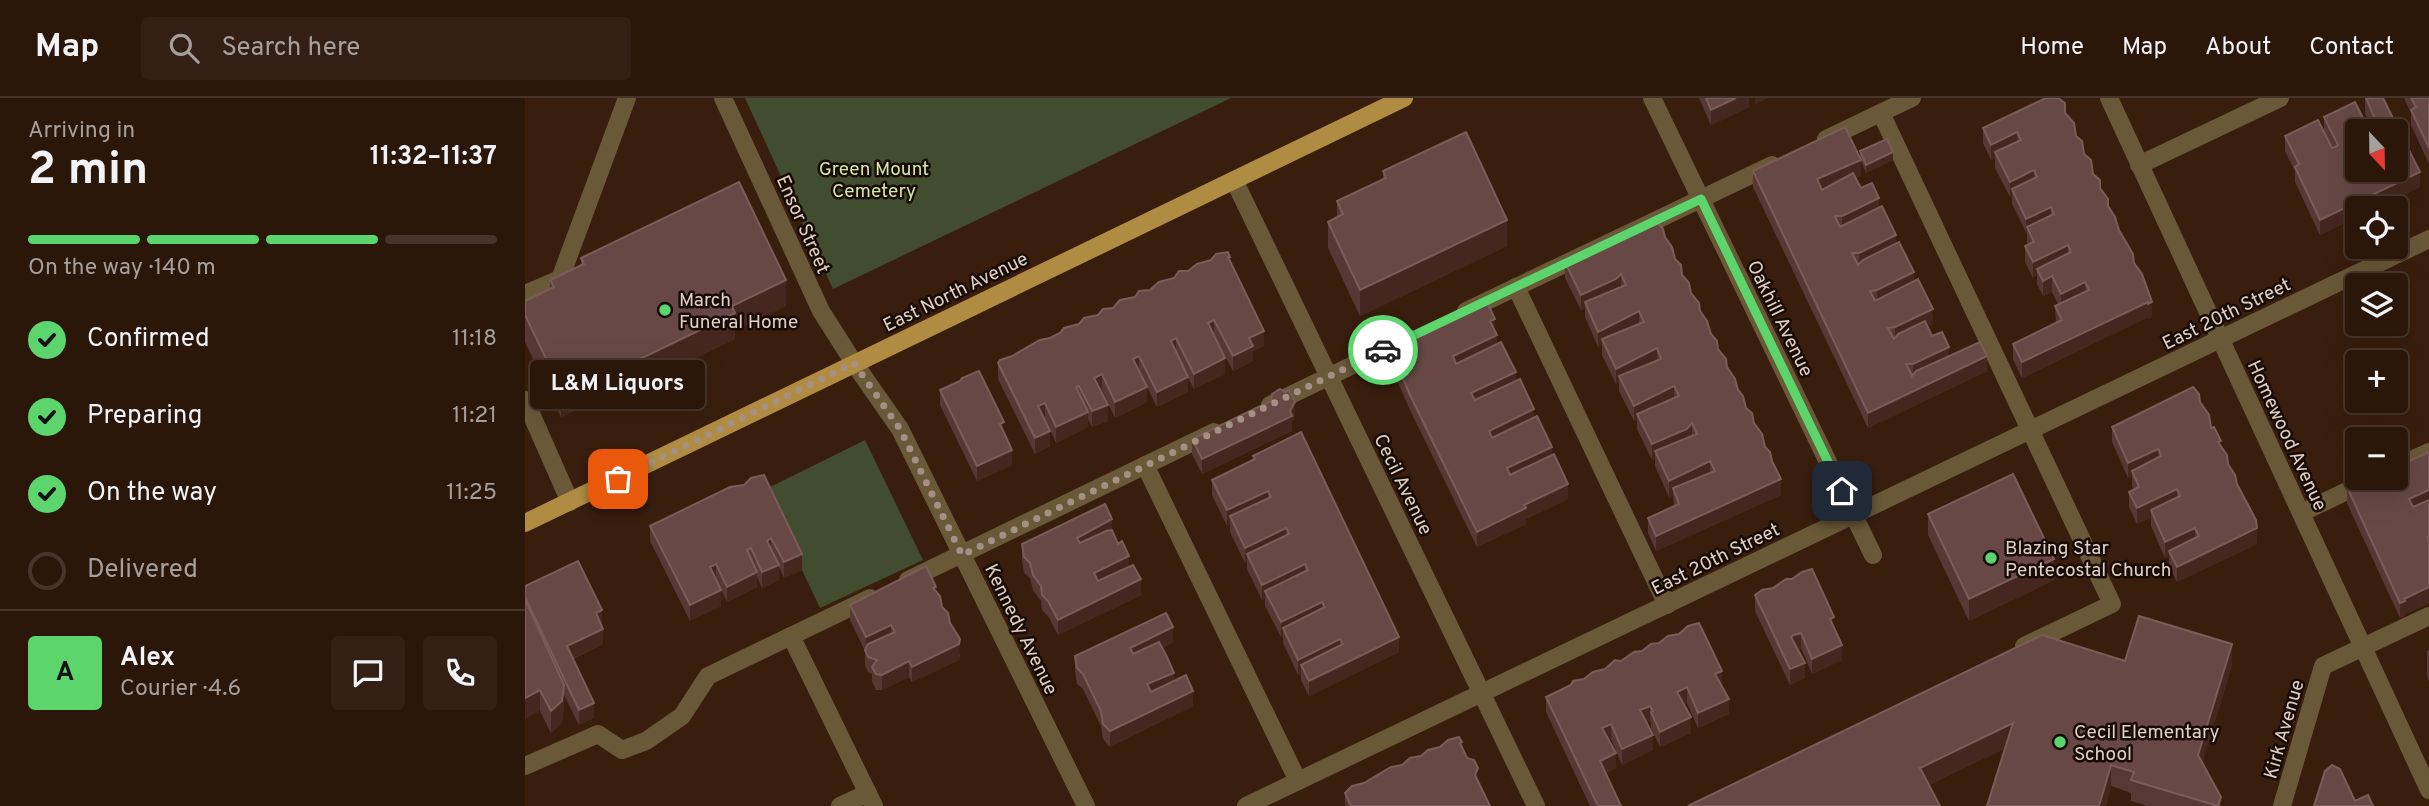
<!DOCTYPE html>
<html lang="en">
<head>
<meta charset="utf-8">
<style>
  body { margin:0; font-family:Overpass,sans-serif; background:#331f13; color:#f1f3f6; height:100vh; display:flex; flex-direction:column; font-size:26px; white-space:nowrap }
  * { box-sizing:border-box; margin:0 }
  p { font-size:23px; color:#a69f9c }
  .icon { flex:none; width:38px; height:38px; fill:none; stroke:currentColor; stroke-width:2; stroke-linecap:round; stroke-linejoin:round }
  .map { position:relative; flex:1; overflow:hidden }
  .details { display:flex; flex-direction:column; background:#2b160a; width:525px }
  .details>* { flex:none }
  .needle { width:46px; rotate:158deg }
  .tools { position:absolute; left:1820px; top:21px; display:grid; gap:14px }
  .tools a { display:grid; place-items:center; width:63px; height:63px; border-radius:7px; background:#2b160a; box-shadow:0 7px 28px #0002,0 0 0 2px #47352b; font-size:35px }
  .pin { position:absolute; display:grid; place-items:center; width:60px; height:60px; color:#fff; margin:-30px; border-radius:14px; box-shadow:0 4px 10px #0006 }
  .courier { position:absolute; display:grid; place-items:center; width:70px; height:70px; margin:-35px; border:5px solid #5cd56d; border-radius:50%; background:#fff; color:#222; box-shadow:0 2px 9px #0007 }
  .bubble { position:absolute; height:49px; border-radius:7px; background:#2b160a; box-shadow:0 7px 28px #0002,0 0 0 2px #47352b; font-size:23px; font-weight:700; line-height:49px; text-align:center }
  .head em { font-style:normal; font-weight:700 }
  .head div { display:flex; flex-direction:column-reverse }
  .head { display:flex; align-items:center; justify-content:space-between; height:119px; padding:0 28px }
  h1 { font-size:46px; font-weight:700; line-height:52px }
  .bar { display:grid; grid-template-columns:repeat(4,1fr); gap:10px 7px; align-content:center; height:84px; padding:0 28px }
  .bar i { height:9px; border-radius:5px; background:#47352b }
  .bar .current { background:#5cd56d }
  .bar p { grid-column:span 4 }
  .line { display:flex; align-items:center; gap:18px; padding:0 28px; border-top:2px solid #47352b }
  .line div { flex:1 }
  .round { display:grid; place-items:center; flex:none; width:74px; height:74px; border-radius:7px; background:#331f13 }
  ol { padding:0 28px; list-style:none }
  li { display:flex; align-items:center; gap:21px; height:77px }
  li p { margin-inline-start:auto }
  li .icon { padding:7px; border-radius:50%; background:#5cd56d; color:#111; stroke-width:4 }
  li:last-child { color:#a69f9c }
  li i { width:38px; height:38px; border:4px solid #47352b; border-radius:50% }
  header { display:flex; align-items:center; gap:42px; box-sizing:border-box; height:98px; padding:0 35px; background:#2b160a; border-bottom:2px solid #47352b }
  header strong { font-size:33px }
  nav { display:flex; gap:38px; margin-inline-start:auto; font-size:24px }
  .search { width:490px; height:63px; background:#331f13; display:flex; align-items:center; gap:18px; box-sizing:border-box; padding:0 24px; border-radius:7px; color:#a69f9c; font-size:26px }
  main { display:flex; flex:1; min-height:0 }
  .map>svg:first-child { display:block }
  .green { fill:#424c2e }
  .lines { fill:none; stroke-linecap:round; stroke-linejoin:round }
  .minor { stroke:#6a5938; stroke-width:18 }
  .major { stroke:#af8c42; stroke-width:18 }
  .wall { fill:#583835 }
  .shaded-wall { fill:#46271f }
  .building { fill:#674844; stroke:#7a5d58; stroke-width:2; fill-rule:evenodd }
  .done { stroke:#a69084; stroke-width:7; stroke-dasharray:0 12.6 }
  .route { stroke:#5cd56d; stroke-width:9 }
  .poi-dot { fill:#5cd56d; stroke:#170b06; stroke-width:2.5 }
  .labels { text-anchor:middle; stroke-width:5; stroke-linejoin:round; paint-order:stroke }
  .park-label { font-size:19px; fill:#d1e8a7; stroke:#170b06 }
  .street-label { font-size:19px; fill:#e1cec4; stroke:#170b06 }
  .poi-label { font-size:19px; fill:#e1cec4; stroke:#170b06; text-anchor:start }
</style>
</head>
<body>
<header>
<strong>Map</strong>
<div class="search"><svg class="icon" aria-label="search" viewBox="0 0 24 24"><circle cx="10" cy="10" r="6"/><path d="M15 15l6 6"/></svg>Search here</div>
<nav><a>Home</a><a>Map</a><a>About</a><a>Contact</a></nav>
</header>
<main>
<section class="details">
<div class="head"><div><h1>2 min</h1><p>Arriving in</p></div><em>11:32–11:37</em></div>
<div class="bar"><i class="current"></i><i class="current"></i><i class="current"></i><i></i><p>On the way · 140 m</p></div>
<ol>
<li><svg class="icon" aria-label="check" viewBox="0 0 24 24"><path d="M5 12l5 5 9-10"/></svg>Confirmed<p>11:18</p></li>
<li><svg class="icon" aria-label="check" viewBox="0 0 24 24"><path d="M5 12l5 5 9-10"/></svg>Preparing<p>11:21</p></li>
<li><svg class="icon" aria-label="check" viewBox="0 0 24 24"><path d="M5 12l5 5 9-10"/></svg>On the way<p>11:25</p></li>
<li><i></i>Delivered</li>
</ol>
<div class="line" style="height:126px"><b class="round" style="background:#5cd56d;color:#111">A</b><div><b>Alex</b><p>Courier · 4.6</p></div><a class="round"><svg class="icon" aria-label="chat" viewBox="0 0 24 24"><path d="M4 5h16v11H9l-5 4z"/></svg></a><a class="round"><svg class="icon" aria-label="phone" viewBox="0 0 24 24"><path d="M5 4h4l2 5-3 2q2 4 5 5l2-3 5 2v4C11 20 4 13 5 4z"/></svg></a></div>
</section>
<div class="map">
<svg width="1904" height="708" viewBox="0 0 1904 708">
  <rect width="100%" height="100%" fill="#391e0e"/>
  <!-- green -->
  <g class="green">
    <path d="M220 0H706L308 191Z"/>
    <path d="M340 342 398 462 295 510 239 392Z"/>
  </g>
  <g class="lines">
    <!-- minor -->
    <g class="minor">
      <path d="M198 0 296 213 329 265 375 331 561 708"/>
      <path d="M1127 0 1348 457"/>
      <path d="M1584 0 1904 692"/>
      <path d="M1356 15 1587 506 1499 548"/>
      <path d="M1301 41 1387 0"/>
      <path d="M1614 67 1755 0"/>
      <path d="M709 82 1011 708"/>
      <path d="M991 189 1142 507"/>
      <path d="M0 196 35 181 102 0"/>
      <path d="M941 213 1247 67"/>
      <path d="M0 302 45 404"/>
      <path d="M745 307 884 240"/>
      <path d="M620 367 773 683"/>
      <path d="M1871 369 1904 354"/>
      <path d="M1776 415 1849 380"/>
      <path d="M383 482 689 334"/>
      <path d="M266 538 349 708"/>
      <path d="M0 668 73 636 97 652 121 643 157 618 183 578 345 500"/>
      <path d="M315 708 343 695"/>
      <path d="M721 708 1904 141"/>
      <path d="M1757 708 1798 568 1904 518"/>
    </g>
    <!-- major -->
    <path class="major" d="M0 425 879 0"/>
  </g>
  <!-- wall -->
  <g class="wall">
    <path d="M1174 0H1224V9L1186 27Z"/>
    <path d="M1840 0 1895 89 1851 110H1832V119L1795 137 1770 84V73L1760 53V38L1799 34V19L1844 32 1847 31 1840 15Z"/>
    <path d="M1879 0H1904V66L1886 27V15Z"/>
    <path d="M1540 15 1609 165 1617 176 1627 219 1623 221V219L1497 280 1488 261V246L1531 225 1530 208 1533 206 1527 194 1518 198 1512 186V177L1508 180 1500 164V148L1503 147 1502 144V136L1487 106V98L1485 99 1470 70V60L1466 62 1458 45V30Z"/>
    <path d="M1335 53 1368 62 1341 75 1336 63V78L1331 80 1336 90 1354 109 1389 183 1408 226 1402 229 1407 238 1424 258 1462 273 1343 330 1228 89V73L1335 61Z"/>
    <path d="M858 73 982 148 835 218 803 150V124L812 119V103L858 82Z"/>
    <path d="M1140 139 1247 363 1256 397 1131 453 1123 435V420L1149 408 1148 397 1144 399 1130 368V360L1127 362 1112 331V322L1109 323 1094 293V284L1091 286 1077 257V247L1073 249 1060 219V211L1056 212 1040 180V164Z"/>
    <path d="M56 160 261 208 210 232V241L68 310 65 305 36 319 0 244V203L25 191V182L56 167Z"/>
    <path d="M705 163 739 248 728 253V263L708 273 689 237 700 276 669 291 663 280V294L632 309 616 277 622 304 590 320 577 292H575L583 323 567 329 563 321V329L531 345 520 320 525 348 510 356 473 281V265L663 173Z"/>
    <path d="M970 233 972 246 1009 320 1027 357 1043 401 1001 421V426L952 449 885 312 864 264V248Z"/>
    <path d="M415 292 479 334 487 367 452 383 415 307Z"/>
    <path d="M746 303 770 319 767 324V333L677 376 667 356V341Z"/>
    <path d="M1675 304 1696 349 1712 386 1732 446 1652 484 1644 468V458L1640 460 1626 428V419L1612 426 1604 409V394L1609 392 1607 388V378L1603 380 1587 344V329Z"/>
    <path d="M1904 354V505L1880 516V518L1875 520 1822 405V389L1827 390Z"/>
    <path d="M728 358 874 554 784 598 776 582V576L773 577 758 545V538L756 539 740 508V501L737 502 722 471V464L720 465 705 434V426L702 428 687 397V382L728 362Z"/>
    <path d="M219 387 277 472 259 480 254 469V482L237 490 232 479V489L202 504 191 481 196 508 165 523 125 443V428Z"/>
    <path d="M1403 416 1529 482 1444 523 1403 437Z"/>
    <path d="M587 432 604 468 616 497 533 537 523 518 517 512 516 503 508 492 505 480 499 475 497 462V446Z"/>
    <path d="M0 488 77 527 78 546 48 561 69 620 54 627 39 597V608L37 624 26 635 15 613Z"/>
    <path d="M411 493 425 525 435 557 434 562 387 584 384 579 357 592H351L347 584V576L343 574 340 568V553L325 522V507Z"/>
    <path d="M1230 497 1309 530 1317 562 1287 576 1276 550 1273 551 1280 580 1265 587 1230 513Z"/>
    <path d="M648 544 637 550 649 583 668 608 585 649 578 641 576 628 558 591 552 586 550 573V558Z"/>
    <path d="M1904 552V583L1902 578V553Z"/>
    <path d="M1600 563 1707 567 1677 665 1696 708H1622L1606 703V695L1480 650 1404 687 1163 708Z"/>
    <path d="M1197 588 1204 616 1173 630 1162 605 1159 606 1166 635 1135 649 1126 630V625L1125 623 1121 625 1128 652 1097 667 1086 641 1084 642 1091 670 1081 675 1096 708H1065L1021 614V599Z"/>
    <path d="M937 649 965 708H820V695L877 667Z"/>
  </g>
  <!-- shaded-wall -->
  <g class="shaded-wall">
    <path d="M1211 0H1224V9L1186 27V12Z"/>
    <path d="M1230 0H1243L1230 6Z"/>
    <path d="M1492 34V50L1470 54V60L1466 62V47Z"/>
    <path d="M1368 54V62L1341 75V67Z"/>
    <path d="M1336 62V78L1292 97V81Z"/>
    <path d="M1509 72V87L1487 91V98L1485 99V84Z"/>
    <path d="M1895 74V89L1851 110H1832V119L1795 137V122Z"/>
    <path d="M1354 100V115L1317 133V118Z"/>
    <path d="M1526 109V125L1502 129 1501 137V121Z"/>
    <path d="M982 122V148L835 218V192Z"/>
    <path d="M1371 137V153L1334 170V155Z"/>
    <path d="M1543 147V162L1512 171V177L1508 180V164Z"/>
    <path d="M1389 174V190L1352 207V192Z"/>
    <path d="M1096 176V191L1060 204V211L1056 212V197Z"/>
    <path d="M1527 178V194L1518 198V183Z"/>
    <path d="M261 182V208L210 232V241L68 310V284L207 208Z"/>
    <path d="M1560 184V199L1536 211V196Z"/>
    <path d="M1623 204V219L1497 280V264Z"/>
    <path d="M1627 204V219L1623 221V206Z"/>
    <path d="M1408 211V226L1370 244V229Z"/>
    <path d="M1114 213V229L1077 241V247L1073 249V234Z"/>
    <path d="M970 221V236L965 223Z"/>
    <path d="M689 222V237L683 225Z"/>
    <path d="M739 233V248L728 253V263L708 273V258L724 240Z"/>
    <path d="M972 237V253L928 274V258Z"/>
    <path d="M651 240V255L646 243Z"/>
    <path d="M1424 249V264L1388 281V266Z"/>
    <path d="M1132 250V266L1094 278V284L1091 286V271Z"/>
    <path d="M614 258V274L608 261Z"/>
    <path d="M1462 258V273L1343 330V315Z"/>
    <path d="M700 260V276L669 291V276Z"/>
    <path d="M991 274V289L946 311V295Z"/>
    <path d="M577 276V292L569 296V280Z"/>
    <path d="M65 278V305L36 319V292Z"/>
    <path d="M663 279V294L632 309V294Z"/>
    <path d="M1149 288V303L1112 316V322L1109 323V308Z"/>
    <path d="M622 289V304L590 320V304Z"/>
    <path d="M770 304V319L767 324V333L677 376V361L765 313Z"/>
    <path d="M520 305V320L513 308Z"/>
    <path d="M583 307V323L567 329V313Z"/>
    <path d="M1009 311V327L964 348V333Z"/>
    <path d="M563 314V329L531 345V329Z"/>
    <path d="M1167 325V341L1130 353V360L1127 362V346Z"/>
    <path d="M525 333V348L510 356V340Z"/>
    <path d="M1027 349V364L982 385V370Z"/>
    <path d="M1633 351V366L1607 373V378L1603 380V365Z"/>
    <path d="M487 352V367L452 383V368Z"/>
    <path d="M1185 363V378L1148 390V397L1144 399V383Z"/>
    <path d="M1256 381V397L1131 453V438Z"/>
    <path d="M1043 386V401L1001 421V426L952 449V434L999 407Z"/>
    <path d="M1652 391V406L1626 412V419L1612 426V410Z"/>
    <path d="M1904 392V407L1884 416V401Z"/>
    <path d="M743 393V408L705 418V426L702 428V412Z"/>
    <path d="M587 421V437L552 455V440Z"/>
    <path d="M761 430V445L722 456V464L720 465V450Z"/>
    <path d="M1670 430V446L1644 453V458L1640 460V444Z"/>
    <path d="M1732 430V446L1652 484V469Z"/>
    <path d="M246 440V456L242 443Z"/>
    <path d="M277 456V472L259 480V464Z"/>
    <path d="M604 458V474L569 490V475Z"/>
    <path d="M1529 461V482L1444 523V501Z"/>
    <path d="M191 466V481L185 469Z"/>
    <path d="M780 466V482L740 493V501L737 502V487Z"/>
    <path d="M254 467V482L237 490V474Z"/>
    <path d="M232 474V489L202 504V489Z"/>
    <path d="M616 481V497L533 537V522Z"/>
    <path d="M1904 489V505L1880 516V518L1875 520V505L1879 501Z"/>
    <path d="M196 492V508L165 523V507Z"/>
    <path d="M797 504V519L758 530V538L756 539V524Z"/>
    <path d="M77 512V528L71 515Z"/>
    <path d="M366 527V542L341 554V539Z"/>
    <path d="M648 529V544L605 565V550Z"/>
    <path d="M78 531V546L42 563V548Z"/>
    <path d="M1276 535V550L1269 553 1266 539Z"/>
    <path d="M874 539V554L784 598V583Z"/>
    <path d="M435 541 434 562 387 584V569Z"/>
    <path d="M815 541V557L776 567V576L773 577V562Z"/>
    <path d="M1707 546V567L1673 679V657Z"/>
    <path d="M1317 547V562L1287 576V561Z"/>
    <path d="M384 563V579L357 592V577Z"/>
    <path d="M1280 565V580L1265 587V571Z"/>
    <path d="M1197 573V588L1190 576Z"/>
    <path d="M649 575V590L622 601V586Z"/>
    <path d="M39 587V608L37 624 26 635V613Z"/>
    <path d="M1162 589V605L1152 610V594Z"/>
    <path d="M15 592V613L0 621V600Z"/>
    <path d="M668 593V608L585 649V633Z"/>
    <path d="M1204 601V616L1173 630V615Z"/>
    <path d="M69 605V620L54 627V612Z"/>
    <path d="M1125 608V623L1115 628V612Z"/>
    <path d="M1166 619V635L1135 649V634Z"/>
    <path d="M1488 625V647L1395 691V670Z"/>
    <path d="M1086 626V641L1077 645V630Z"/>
    <path d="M1128 637V652L1097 667V651Z"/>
    <path d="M1091 655V670L1075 678V663Z"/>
    <path d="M1586 667V689L1581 708H1574Z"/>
  </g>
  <!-- building -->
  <g class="building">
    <path d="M1181 0H1211L1186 12Z"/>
    <path d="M1521 0H1533L1540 5V15L1549 25 1551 38 1557 43 1559 56 1566 62 1568 76 1575 82V90L1583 101V108L1590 119 1594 132 1608 156 1609 165 1617 176 1627 204 1623 206V204L1497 264 1488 246 1537 222 1530 208 1564 192 1560 184 1536 196 1527 178 1518 183 1512 171 1546 154 1543 147 1508 164 1500 148 1509 144 1502 129 1529 116 1526 109 1501 121 1487 91 1512 79 1509 72 1485 84 1470 54 1496 42 1492 34 1466 47 1458 30Z"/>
    <path d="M1841 0H1858L1895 74 1795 122 1770 69 1774 66 1760 38 1793 22 1807 50 1810 49 1813 47 1799 19 1830 4 1844 32 1853 28ZM1832 33H1871V72H1832Z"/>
    <path d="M1886 0H1904V50L1886 12 1891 9Z"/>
    <path d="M1320 29 1336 62 1292 81 1297 92 1328 75 1336 90 1347 85 1354 100 1317 118H1310L1312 123 1315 129 1357 108 1371 137 1334 155H1327L1333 167 1338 162 1374 144 1389 174 1352 192 1345 193 1350 203 1393 181 1408 211 1370 229 1363 230 1369 241 1373 236 1400 223 1407 238 1417 234 1424 249 1388 266H1381L1387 278 1391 273 1455 244 1462 258 1343 315 1228 73Z"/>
    <path d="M941 34 982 122 835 192 803 124 818 116 812 103 861 80 858 73Z"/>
    <path d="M1362 41 1368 54 1341 67 1335 53Z"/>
    <path d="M214 84 261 182 207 208 210 215 68 284 65 278 36 292 0 217V203L29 189 25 182 59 166 56 160Z"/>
    <path d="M1131 123 1138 131 1140 139 1147 149 1150 161 1156 167 1157 177 1164 185 1166 195 1174 205 1175 213 1182 223 1186 236 1192 243 1193 251 1201 261 1202 269 1210 281 1213 292 1218 298 1221 310 1227 315 1229 325 1237 336 1240 349 1245 354 1247 363 1256 381 1131 438 1123 420 1154 406 1148 390 1190 373 1185 363 1144 383 1130 353 1172 336 1167 325 1162 331 1127 346 1112 316 1154 298 1149 288 1109 308 1094 278 1136 261 1132 250 1091 271 1077 241 1119 224 1114 213 1073 234 1060 204 1101 187 1096 176 1091 181 1056 197 1040 164Z"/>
    <path d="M703 154 705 159H703L739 233 724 240 728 248 708 258 689 222 683 225 700 260 669 276 651 240 646 243 663 279 632 294 614 258 608 261 622 289 590 304 577 276 569 280 583 307 567 313 554 288 551 289 563 314 531 329 520 305 513 308 525 333 510 340 473 265 475 262 487 258 515 242 525 240 535 235 539 230 554 226 559 220 573 217 578 211 588 210 595 202 610 199 614 193 625 192 634 184 649 180 654 173H663L672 166 686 162 691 156Z"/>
    <path d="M961 202 970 221 965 223 972 237 928 258 931 266 976 244 991 274 946 295 950 302 995 281 1009 311 964 333 967 340 1012 318 1027 349 982 370 985 377 1029 356 1043 386 999 407 1001 410 952 434 885 297 864 248Z"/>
    <path d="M454 273 479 324 475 326 487 352 452 368 415 292 435 283 437 280Z"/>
    <path d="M1668 289 1674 296 1675 304 1684 317 1686 330 1689 329 1696 343 1693 344 1702 357 1703 366 1710 377 1712 386 1731 422 1732 430 1652 469 1644 453 1674 438 1670 430 1640 444 1626 412 1655 398 1652 391 1612 410 1604 394 1614 389 1607 373 1636 358 1635 354 1633 351 1603 365 1587 329Z"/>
    <path d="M755 291 760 294 764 292 770 304 765 313 767 318 677 361 667 341 746 303 747 296Z"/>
    <path d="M776 334 874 539 784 583 776 567 818 546 815 541 773 562 758 530 800 509 797 504 756 524 740 493 783 472 780 466 737 487 722 456 764 436 763 433 761 430 720 450 705 418 746 399 743 393 702 412 687 382 730 361 728 358Z"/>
    <path d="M1904 354V392L1884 401 1888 409 1904 402V438L1902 439 1904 444V489L1879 501 1880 503 1875 505 1822 389 1826 387 1827 390 1849 380H1871V369Z"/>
    <path d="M1488 376 1529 461 1444 501 1403 416Z"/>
    <path d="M239 377 277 456 259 464 246 440 242 443 254 467 237 474 226 450 222 452 232 474 202 489 191 466 185 469 196 492 165 507 125 428 205 389 219 387 226 380Z"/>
    <path d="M580 406 587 421 552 440 555 445 581 433 587 432 593 446 597 443 604 458 569 475 573 483 608 467 616 481 533 522 523 503 517 497 516 488 508 477 505 465 499 459 497 446Z"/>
    <path d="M53 463 77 512 71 515 78 531 42 548 69 605 54 612 0 499V488Z"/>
    <path d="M401 468 411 489 408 490 415 498 417 509 423 515 425 525 435 541 434 546 387 569 384 563 357 577 351 576 347 569 352 562 343 559 340 552 343 546 370 534 366 527 341 539 325 507Z"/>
    <path d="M1287 471 1309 519 1305 521 1317 547 1287 561 1276 535 1269 537 1266 539 1280 565 1265 571 1230 497 1237 492 1248 490 1261 481H1267L1277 474Z"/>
    <path d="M0 501 39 587 37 603 26 613 15 592 0 600Z"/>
    <path d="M641 515 648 529 605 550 608 556 634 544 642 559 649 575 622 586 626 594 661 577 668 593 585 633 578 626 576 613 558 576 552 570 550 558Z"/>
    <path d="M1614 518 1707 546 1673 657 1696 699 1693 708 1606 682 1609 674 1586 667 1574 708H1462L1488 625 1395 670 1415 708H1163L1517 537 1600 563Z"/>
    <path d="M1174 525 1197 573 1190 576 1204 601 1173 615 1162 589 1152 594 1166 619 1135 634 1126 614 1128 613 1125 608 1123 609 1115 612 1128 637 1097 651 1086 626 1077 630 1091 655 1075 663 1096 708H1073L1021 599 1046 587 1048 583 1059 581 1068 574 1080 571 1090 562 1096 563 1109 554 1117 553 1126 546 1134 545 1143 538 1154 536 1163 528Z"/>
    <path d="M934 639 937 644 935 645 942 660 949 662 953 670 950 677 965 708H826L820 695 827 688 839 685 866 669 877 667 885 660 896 658 903 652 915 649 923 642Z"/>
    <path d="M1807 667 1815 671 1830 703 1843 697 1848 708H1789L1800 673Z"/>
  </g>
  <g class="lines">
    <!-- done -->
    <path class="done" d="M93 381 329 265 375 331 437 457 858 252"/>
    <!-- route -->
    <path class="route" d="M858 252 1176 101 1317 393"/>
  </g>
  <!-- markers -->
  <g class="poi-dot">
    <circle cx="140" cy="212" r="7"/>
    <circle cx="1466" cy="460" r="7"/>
    <circle cx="1535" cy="644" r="7"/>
  </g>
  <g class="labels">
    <!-- park labels -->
    <g class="park-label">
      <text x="349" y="77">Green Mount<tspan x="349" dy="22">Cemetery</tspan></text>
    </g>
    <!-- street labels -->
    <g class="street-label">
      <text transform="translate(279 126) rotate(66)" y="7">Ensor Street</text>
      <text transform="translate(430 193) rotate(-26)" y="7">East North Avenue</text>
      <text transform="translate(1701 215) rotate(-26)" y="7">East 20th Street</text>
      <text transform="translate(1256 220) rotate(64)" y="7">Oakhill Avenue</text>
      <text transform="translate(1763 337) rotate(65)" y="7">Homewood Avenue</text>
      <text transform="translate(879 386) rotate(64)" y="7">Cecil Avenue</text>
      <text transform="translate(1190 460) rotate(-26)" y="7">East 20th Street</text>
      <text transform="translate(497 531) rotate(64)" y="7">Kennedy Avenue</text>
      <text transform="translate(1758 631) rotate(-74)" y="7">Kirk Avenue</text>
    </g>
    <!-- poi labels -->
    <g class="poi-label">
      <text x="154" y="208">March<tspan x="154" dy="22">Funeral Home</tspan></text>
      <text x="1480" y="456">Blazing Star<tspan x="1480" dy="22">Pentecostal Church</tspan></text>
      <text x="1549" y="640">Cecil Elementary<tspan x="1549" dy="22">School</tspan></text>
    </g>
  </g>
</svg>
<div class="tools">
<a><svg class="needle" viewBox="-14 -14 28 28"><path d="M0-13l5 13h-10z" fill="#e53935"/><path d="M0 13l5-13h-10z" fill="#a69f9c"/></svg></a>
<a><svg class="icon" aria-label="locate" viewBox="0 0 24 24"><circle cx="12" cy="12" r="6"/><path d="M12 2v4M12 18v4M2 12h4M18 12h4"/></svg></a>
<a><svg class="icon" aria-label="layers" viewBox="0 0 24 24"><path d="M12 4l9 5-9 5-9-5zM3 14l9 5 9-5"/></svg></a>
<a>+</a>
<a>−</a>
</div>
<div class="pin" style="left:93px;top:381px;background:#ea580c"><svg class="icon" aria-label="bag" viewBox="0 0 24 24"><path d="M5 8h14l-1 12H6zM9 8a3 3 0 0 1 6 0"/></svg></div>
<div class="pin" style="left:1317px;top:393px;background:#1f2937"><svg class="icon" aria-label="home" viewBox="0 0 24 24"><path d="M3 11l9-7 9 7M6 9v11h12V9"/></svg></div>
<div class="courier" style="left:858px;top:252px"><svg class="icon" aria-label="car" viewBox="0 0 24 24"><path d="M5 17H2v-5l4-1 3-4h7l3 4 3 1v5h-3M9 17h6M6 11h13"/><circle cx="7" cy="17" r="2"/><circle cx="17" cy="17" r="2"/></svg></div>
<div class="bubble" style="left:5px;top:262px;width:175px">L&amp;M Liquors</div>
</div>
</main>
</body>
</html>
